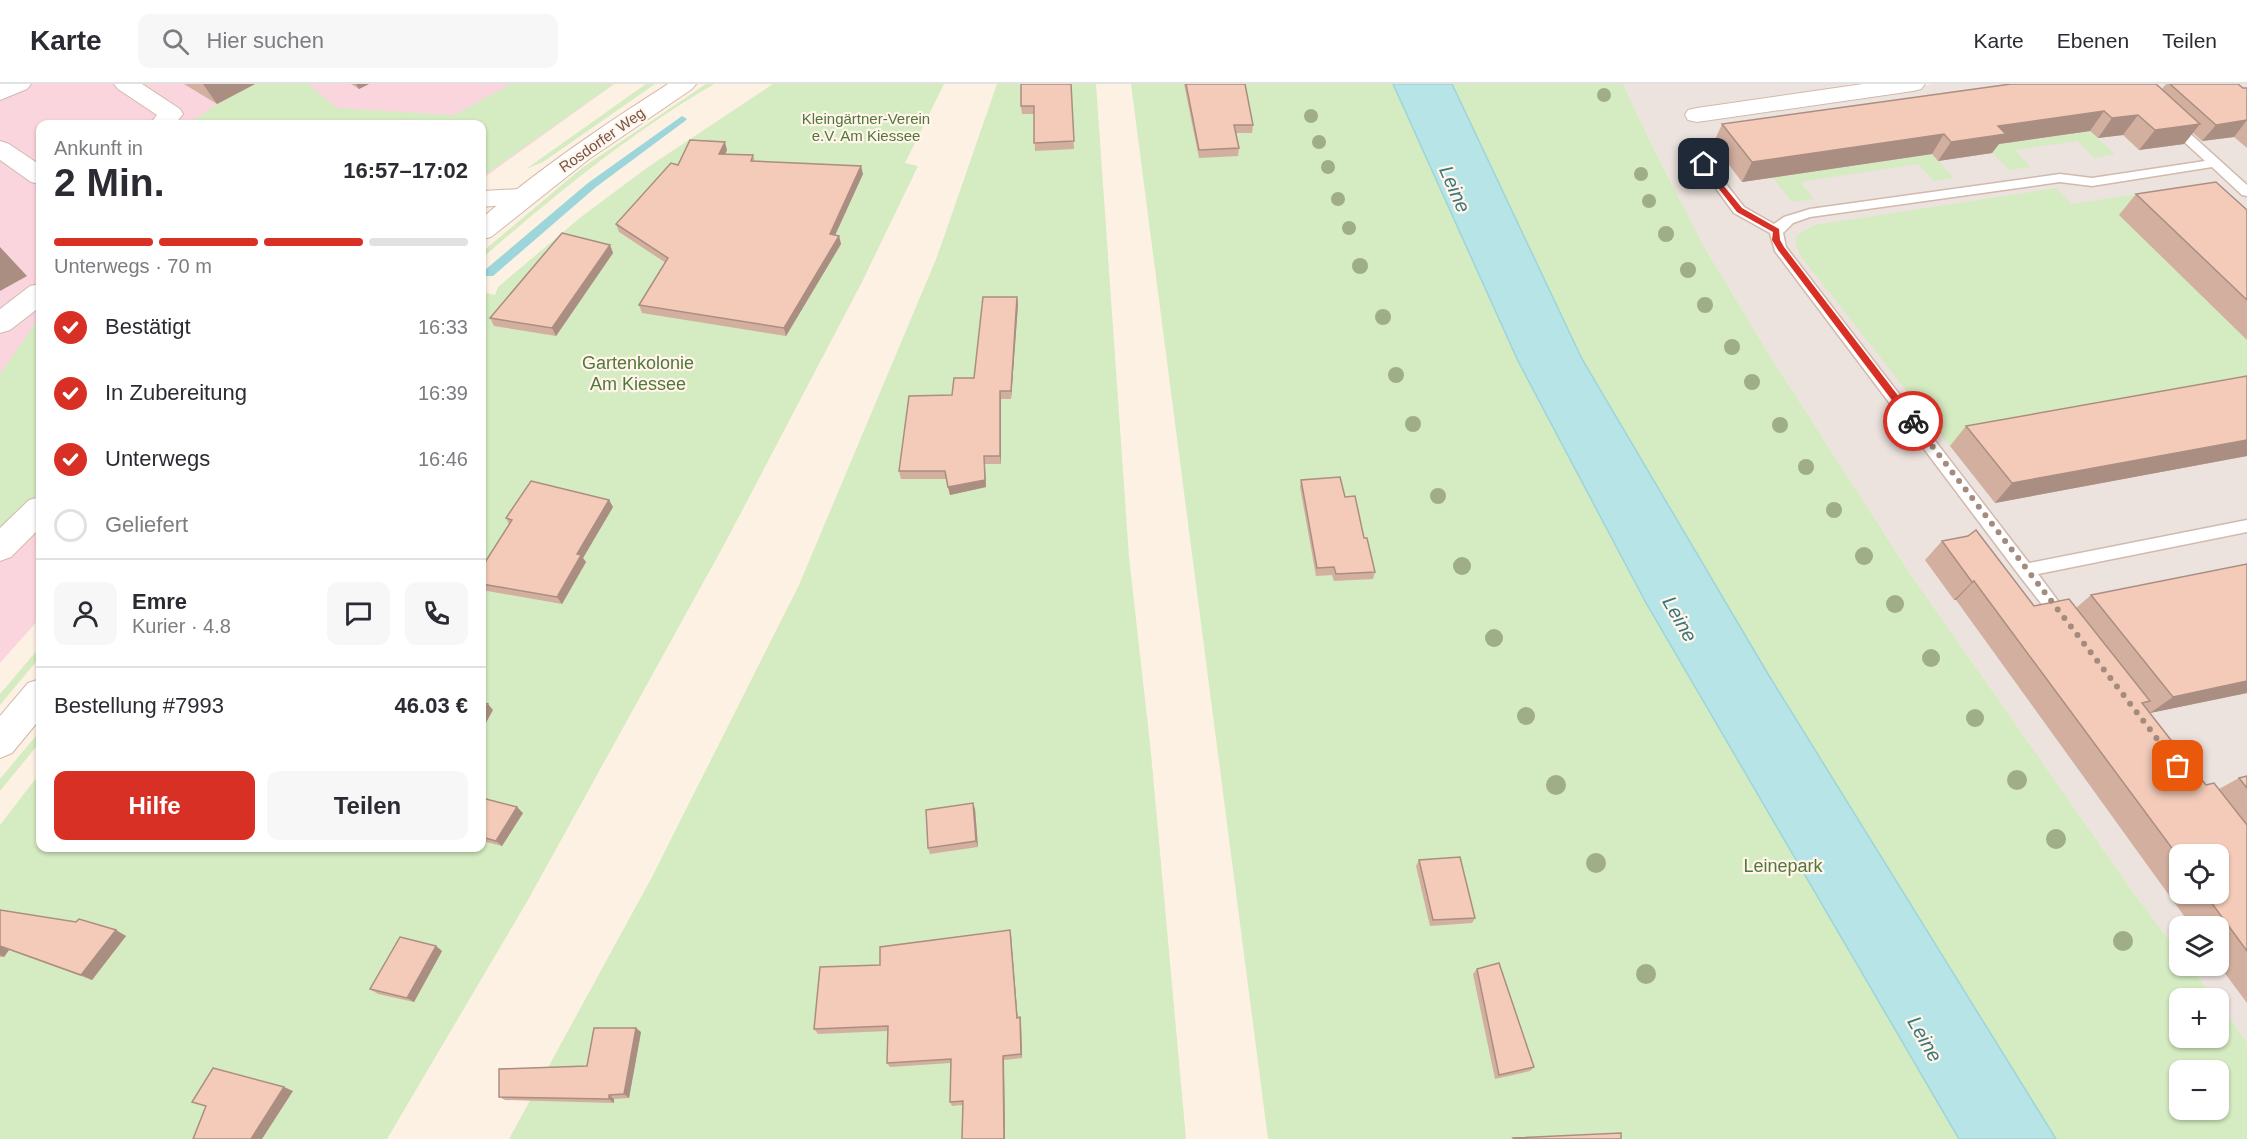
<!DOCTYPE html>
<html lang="de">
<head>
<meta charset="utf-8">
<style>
  body { margin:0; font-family:Arial,sans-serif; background:#f7f7f7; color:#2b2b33; height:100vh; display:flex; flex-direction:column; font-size:22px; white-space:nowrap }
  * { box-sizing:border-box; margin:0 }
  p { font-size:20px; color:#7c7c81 }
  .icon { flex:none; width:33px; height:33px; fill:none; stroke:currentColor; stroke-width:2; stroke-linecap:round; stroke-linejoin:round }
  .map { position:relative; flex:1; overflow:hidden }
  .drawer { position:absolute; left:36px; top:36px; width:450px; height:732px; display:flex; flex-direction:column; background:#fff; border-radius:12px; box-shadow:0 2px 4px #0004 }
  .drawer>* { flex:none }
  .tools { position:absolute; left:2169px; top:760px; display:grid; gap:12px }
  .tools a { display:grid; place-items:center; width:60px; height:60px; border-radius:12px; background:#fff; box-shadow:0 2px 4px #0004; font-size:30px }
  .pin { position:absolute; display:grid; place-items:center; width:51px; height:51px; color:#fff; margin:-26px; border-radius:12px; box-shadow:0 3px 9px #0006 }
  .courier { position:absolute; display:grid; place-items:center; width:60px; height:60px; margin:-30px; border:4px solid #d93025; border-radius:50%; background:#fff; color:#222; box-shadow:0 2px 8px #0007 }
  .summary em { font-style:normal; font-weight:700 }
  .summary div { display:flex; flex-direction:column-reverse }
  .summary { display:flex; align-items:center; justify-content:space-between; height:102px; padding:0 18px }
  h1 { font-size:39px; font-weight:700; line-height:45px }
  .bar { display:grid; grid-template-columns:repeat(4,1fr); gap:9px 6px; align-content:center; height:72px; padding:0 18px }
  .bar i { height:8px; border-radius:4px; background:#e1e1e2 }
  .bar .active { background:#d93025 }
  .bar p { grid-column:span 4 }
  .line { display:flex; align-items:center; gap:15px; padding:0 18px; border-top:2px solid #e1e1e2 }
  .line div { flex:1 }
  .round { display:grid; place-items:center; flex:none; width:63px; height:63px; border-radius:12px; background:#f7f7f7 }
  ol { padding:0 18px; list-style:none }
  li { display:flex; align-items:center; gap:18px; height:66px }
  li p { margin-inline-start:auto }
  li .icon { padding:6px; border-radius:50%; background:#d93025; color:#fff; stroke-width:4 }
  li:last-child { color:#7c7c81 }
  li i { width:33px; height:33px; border:3px solid #e1e1e2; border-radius:50% }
  .primary-button { display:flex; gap:12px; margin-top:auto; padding:12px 18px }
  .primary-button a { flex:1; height:69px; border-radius:12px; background:#d93025; color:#fff; font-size:24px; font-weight:700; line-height:69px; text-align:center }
  .primary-button a+a { background:#f7f7f7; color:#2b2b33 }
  header { display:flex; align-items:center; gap:36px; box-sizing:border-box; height:84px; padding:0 30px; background:#fff; border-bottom:2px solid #e1e1e2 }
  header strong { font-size:28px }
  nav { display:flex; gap:33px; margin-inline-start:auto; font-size:21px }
  .search { width:420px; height:54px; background:#f7f7f7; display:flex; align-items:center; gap:15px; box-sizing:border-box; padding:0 21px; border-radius:12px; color:#7c7c81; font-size:22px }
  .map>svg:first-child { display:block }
  .industrial { fill:#ece3de; fill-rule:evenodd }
  .medical { fill:#fbd5dd }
  .green { fill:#d5ebc1; fill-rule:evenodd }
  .water { fill:#b6e4e7; stroke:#9cd5da; stroke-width:1.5 }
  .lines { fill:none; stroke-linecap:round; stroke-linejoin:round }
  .stream { fill:#9cd5da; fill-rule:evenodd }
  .service-casing { stroke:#d1b9ac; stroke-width:3 }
  .minor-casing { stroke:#d1b9ac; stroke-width:2 }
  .secondary-casing { stroke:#d4b8a9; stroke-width:2 }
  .service { fill:#fff; fill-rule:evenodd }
  .minor { fill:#fff; fill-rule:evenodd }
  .secondary { fill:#fff; fill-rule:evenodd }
  .tree { fill:#9fae87 }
  .wall { fill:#d2af9f; fill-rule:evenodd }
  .shaded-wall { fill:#ab8e82 }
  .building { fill:#f4cbb9; stroke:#ab8e82; stroke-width:1.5 }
  .route { fill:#d93025 }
  .done { stroke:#a58b7e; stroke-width:6; stroke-dasharray:0 10.8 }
  .labels { text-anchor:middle; stroke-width:4.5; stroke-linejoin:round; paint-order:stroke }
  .far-park-label { font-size:15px; fill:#52773c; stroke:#fff5ea }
  .far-street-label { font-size:15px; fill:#765448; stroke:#fff5ea }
  .park-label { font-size:18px; fill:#52773c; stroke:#fff5ea }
  .water-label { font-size:20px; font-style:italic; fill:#3b777c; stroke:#fff5ea }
</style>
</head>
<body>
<header>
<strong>Karte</strong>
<div class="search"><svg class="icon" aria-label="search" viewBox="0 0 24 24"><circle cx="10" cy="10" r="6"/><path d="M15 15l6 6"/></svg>Hier suchen</div>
<nav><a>Karte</a><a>Ebenen</a><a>Teilen</a></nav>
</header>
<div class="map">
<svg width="2247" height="1055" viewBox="0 0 2247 1055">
  <rect width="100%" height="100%" fill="#fdf1e3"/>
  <!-- industrial -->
  <path class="industrial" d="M1623 0H1847L1858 11 1935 0H2247V958L2219 920 2218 915H2215L2190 882H2218V843H2180L2179 869 2133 808 1909 488 1770 272 1706 166 1656 70ZM2180 771H2218V810H2180Z"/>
  <!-- medical -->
  <path class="medical" d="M0 0H614L482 95V40H40V534L0 579Z"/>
  <!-- green -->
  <g class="green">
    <path d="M255 0H308L337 24 454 31 511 0H614L486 90 482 91V40H188L217 20Z"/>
    <path d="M646 0H655L543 78 526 85Z"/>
    <path d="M706 0H714C630 49 555 111 482 174V168L582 84Z"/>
    <path d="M773 0H944L905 79 918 82 862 198 725 459 528 816 387 1055H0V741L40 689V764H482V208L495 211 498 203 581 133 648 83Z"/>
    <path d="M997 0H1096L1129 473 1151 669 1186 1055H509L652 793 799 501 937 173Z"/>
    <path d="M1131 0H1623L1656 70 1706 166 1770 272 1909 488 2133 808 2179 869 2180 882H2190L2215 915H2180V954H2218L2219 920 2247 958V1055H1268ZM2180 987H2218V1026H2180Z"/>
    <path d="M2090 47 2115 70 2094 74 2077 57 2015 66 2030 83 2009 86 1985 62Z"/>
    <path d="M1932 70 1954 94 1934 97 1918 80 1800 98 1814 115 1792 118 1772 93Z"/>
    <path d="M2200 100 2247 137V309L1950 362 1800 171 1796 161V152L1815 141 2056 104 2072 120Z"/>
    <path d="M40 233V407L0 444V290Z"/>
    <path d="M40 563V573L0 621V610Z"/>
    <path d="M40 647V658L0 707V695Z"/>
  </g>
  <!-- water -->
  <path class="water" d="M1393 0H1452L1582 275 1768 590 2056 1055H1959L1646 519 1518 277Z"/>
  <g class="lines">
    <!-- stream -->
    <path class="stream" d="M682 32 687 35 685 37 596 103 493 192H485V186L588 99Z"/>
    <defs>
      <path id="service" d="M2171 35 2175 36 2247 101V112L2242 111 2212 83 2092 102 2060 98 1810 133 1793 139 1783 149 1786 163 2029 479 2247 436V448L2038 490 2072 536 2070 541 2064 543 2058 541 2019 491 1775 167 1770 149 1734 129 1698 80 1700 77H1708L1744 123 1774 140 1784 133 1810 125 2060 90 2092 94 2205 77 2167 42 2165 39Z"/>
      <g id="minor">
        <path d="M0 0H31L27 5 0 16Z"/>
        <path d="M114 0H142L180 25 183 30 175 40H150L157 31 118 5Z"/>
        <path d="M1863 0H1925L1921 5 1913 7 1697 38 1688 36 1685 31 1688 26 1697 24Z"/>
        <path d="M0 57 9 60 40 81V100L31 98 0 76Z"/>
        <path d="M520 105 529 107 533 113 529 119 482 123V107Z"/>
        <path d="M40 200V223L10 246 0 249V225L30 202Z"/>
        <path d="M40 413V444L11 473 0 477V444L29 416Z"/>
      </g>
      <g id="secondary">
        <path d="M668 0H696L692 5 589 75 491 153 482 155V134C540 84 604 41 668 0Z"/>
        <path d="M40 595V635L12 669 0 674V632L28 599Z"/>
      </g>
    </defs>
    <!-- service casing -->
    <use href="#service" class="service-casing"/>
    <!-- minor casing -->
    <use href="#minor" class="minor-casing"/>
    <!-- secondary casing -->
    <use href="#secondary" class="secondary-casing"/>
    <!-- service -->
    <use href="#service" class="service"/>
    <!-- minor -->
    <use href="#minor" class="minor"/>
    <!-- secondary -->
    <use href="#secondary" class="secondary"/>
  </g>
  <!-- trees -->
  <g class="tree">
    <circle cx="1604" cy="11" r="7"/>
    <circle cx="1311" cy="32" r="7"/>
    <circle cx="1319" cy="58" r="7"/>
    <circle cx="1328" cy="83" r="7"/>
    <circle cx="1641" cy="90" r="7"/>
    <circle cx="1338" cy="115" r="7"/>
    <circle cx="1649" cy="117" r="7"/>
    <circle cx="1349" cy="144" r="7"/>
    <circle cx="1666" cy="150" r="8"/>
    <circle cx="1360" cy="182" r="8"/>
    <circle cx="1688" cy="186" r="8"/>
    <circle cx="1705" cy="221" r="8"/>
    <circle cx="1383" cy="233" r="8"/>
    <circle cx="1732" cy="263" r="8"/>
    <circle cx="1396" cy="291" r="8"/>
    <circle cx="1752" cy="298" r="8"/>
    <circle cx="1413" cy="340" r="8"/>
    <circle cx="1780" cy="341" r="8"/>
    <circle cx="1806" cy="383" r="8"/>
    <circle cx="1438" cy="412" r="8"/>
    <circle cx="1834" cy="426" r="8"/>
    <circle cx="1864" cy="472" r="9"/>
    <circle cx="1462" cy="482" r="9"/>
    <circle cx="1895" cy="520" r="9"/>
    <circle cx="1494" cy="554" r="9"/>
    <circle cx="1931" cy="574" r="9"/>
    <circle cx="1526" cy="632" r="9"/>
    <circle cx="1975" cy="634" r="9"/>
    <circle cx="2017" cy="696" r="10"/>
    <circle cx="1556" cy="701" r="10"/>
    <circle cx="2056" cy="755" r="10"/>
    <circle cx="1596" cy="779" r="10"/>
    <circle cx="2123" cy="857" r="10"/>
    <circle cx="1646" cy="890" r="10"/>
  </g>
  <!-- wall -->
  <g class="wall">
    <path d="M184 0H255L217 20Z"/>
    <path d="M351 0H369L359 5Z"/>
    <path d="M1071 0 1074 65 1035 67 1034 30H1022L1021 22Z"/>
    <path d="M1184 0H1245L1253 41 1252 49H1236L1239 64 1238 72 1199 74Z"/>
    <path d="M2166 0H2238L2243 4H2247V64L2234 53 2202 57 2193 49 2184 60 2139 66 2123 51 2098 54 2090 47 1999 60 1992 69 1938 77 1932 70 1742 98 1713 60 1722 40 2162 5Z"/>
    <path d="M727 66 725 70 753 71 755 77 863 90 835 151 839 152 841 160 786 252 642 229 639 221 666 179 619 148 616 140 678 81Z"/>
    <path d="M2136 110 2247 126V256L2119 131Z"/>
    <path d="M610 161 613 169 556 252 494 242 490 234Z"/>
    <path d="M1017 213 1018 221 1011 315H1001V380H985L986 403 950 411 946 395H901L899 387 974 294Z"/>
    <path d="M2247 292V372L1995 419 1950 362 1966 342Z"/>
    <path d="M1301 396 1345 413 1364 454 1375 488 1373 495 1334 497 1332 491 1316 492 1300 403Z"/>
    <path d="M609 416 613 423 583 474 586 478 562 520 482 506V483L509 440 506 434Z"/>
    <path d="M1942 457 2034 522 2076 524 2091 511 2247 480V609L2150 629 2206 701 2219 705 2239 694 2247 692V919L2218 880V843H2192L1956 516H1954L1925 476ZM2180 771 2218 810H2180Z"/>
    <path d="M482 714 523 729 502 762 482 757Z"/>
    <path d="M975 725 978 763 930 770 928 764Z"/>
    <path d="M1419 776 1475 834 1472 839 1430 842 1416 782Z"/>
    <path d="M0 826 126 852 92 896 9 866 4 873H0Z"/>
    <path d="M1010 846 1017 934 1020 933 1021 938 1022 974 1004 976 1005 1055H962L963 1021 952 1022 950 1018V979L890 983 887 979 888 947 818 950 814 945 880 881Z"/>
    <path d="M436 862 442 867 414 918 378 910 370 905Z"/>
    <path d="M1477 885 1534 983 1530 987 1495 995 1473 890Z"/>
    <path d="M641 948 629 1014 614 1015V1019L505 1016 499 1013 587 982Z"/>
  </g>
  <!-- shaded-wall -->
  <g class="shaded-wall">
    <path d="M203 0H255L217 20Z"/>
    <path d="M356 0H369L359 5Z"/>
    <path d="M2104 27 2090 47 1999 60 1992 69 1938 77 1951 58 1998 42Z"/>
    <path d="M2138 31 2123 51 2098 54 2112 34Z"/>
    <path d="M2247 36 2234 53 2202 57 2216 41Z"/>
    <path d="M2200 40 2184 60 2139 66 2155 46Z"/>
    <path d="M1944 50 1932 70 1742 98 1752 78Z"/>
    <path d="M725 58 727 66 722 78 719 70Z"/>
    <path d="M861 82 863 90 832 158 830 150Z"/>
    <path d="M839 152 841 160 786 252 784 244Z"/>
    <path d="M610 161 613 169 556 252 552 244Z"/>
    <path d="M0 163 27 192 0 207Z"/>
    <path d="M1017 213 1018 221 1011 315V307Z"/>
    <path d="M1000 307 1001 315V380L1000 372Z"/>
    <path d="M2247 356V372L1995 419 2012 399Z"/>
    <path d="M984 372 986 403 950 411 948 403Z"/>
    <path d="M609 416 613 423 583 474 586 478 562 520 557 513 577 470Z"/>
    <path d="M1974 497 1956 516H1954L1972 498Z"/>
    <path d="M2247 597V609L2150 629 2173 613Z"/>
    <path d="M488 620 493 626 482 646V630Z"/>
    <path d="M973 719 975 725 978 763 976 757Z"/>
    <path d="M517 723 523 729 502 762 496 757Z"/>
    <path d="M116 846 126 852 92 896 81 891Z"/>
    <path d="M1010 846 1011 851 1018 938 1017 934Z"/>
    <path d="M0 862 9 866 4 873 0 871Z"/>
    <path d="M436 862 442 867 414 918 407 914Z"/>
    <path d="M1020 933 1021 938 1022 974 1021 970Z"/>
    <path d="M636 944 641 948 629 1014 624 1010Z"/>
    <path d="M1003 972 1004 976 1005 1055H1004Z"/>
    <path d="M284 1003 293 1007 262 1055H251Z"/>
    <path d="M609 1011 614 1015V1019L609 1015Z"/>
  </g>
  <!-- building -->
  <g class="building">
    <path d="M1021 0H1071L1074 57 1034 59V22H1021Z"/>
    <path d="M1186 0H1245L1253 41H1234L1239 64 1199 66Z"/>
    <path d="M2011 0H2156L2200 40 2155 46 2138 31 2112 34 2104 27 1998 42 2006 50 1951 58 1944 50 1752 78 1722 40Z"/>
    <path d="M2170 0H2238L2243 4H2247V36L2216 41Z"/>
    <path d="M690 56 725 58 719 70 753 71 751 77 861 82 830 150 839 152 784 244 639 221 668 174 616 140 671 79 678 81Z"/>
    <path d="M2216 98 2247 126V216L2136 110Z"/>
    <path d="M562 149 610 161 552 244 490 234Z"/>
    <path d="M983 213H1017L1011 307H1000V372H984L985 396 948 403 945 387H899L909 312 952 311 954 294H974Z"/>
    <path d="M2247 292V356L2012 399 1966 342Z"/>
    <path d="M1340 393 1345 413 1355 412 1364 454H1367L1375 488 1336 490 1334 483 1317 484 1301 396Z"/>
    <path d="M531 397 609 416 577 470 581 471 557 513 482 500V483L512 436 506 434Z"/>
    <path d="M1976 446 2034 522 2069 515 2150 617 2142 619 2206 701 2214 699 2247 741V867L2205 810H2218V771H2180V775L1974 497 1972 498 1942 457 1968 452Z"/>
    <path d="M2247 480V597L2173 613 2091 511Z"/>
    <path d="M482 618 488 620 482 630Z"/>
    <path d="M2247 692V704L2239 694Z"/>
    <path d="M482 714 517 723 496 757 482 753Z"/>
    <path d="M973 719 976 757 928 764 926 726Z"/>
    <path d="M1460 773 1475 834 1433 836 1419 776Z"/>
    <path d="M0 826 76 838 79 835 116 846 81 891 0 862Z"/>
    <path d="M1010 846 1017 934 1020 933 1021 970 1003 972 1004 1055H962L963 1017 950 1018 951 975 887 979 888 942 814 945 820 883 880 881V863Z"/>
    <path d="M400 853 436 862 407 914 370 905Z"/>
    <path d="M1499 879 1534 983 1499 991 1477 885Z"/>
    <path d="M594 944H636L624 1010 609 1011V1015L499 1013V985L587 982Z"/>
    <path d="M213 984 284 1003 251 1055H193L206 1022 192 1018Z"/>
    <path d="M1621 1049V1055H1514L1513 1054Z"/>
  </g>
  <!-- route -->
  <path class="route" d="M1704 78 1742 124 1779 145 1780 156 1784 163 1916 335V340H1910L1778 166 1772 156 1773 148 1737 128 1701 82 1700 80Z"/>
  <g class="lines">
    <!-- done -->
    <path class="done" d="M1913 337 2178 682"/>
  </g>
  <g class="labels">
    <!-- far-park labels -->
    <g class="far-park-label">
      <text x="866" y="40">Kleingärtner-Verein<tspan x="866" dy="17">e.V. Am Kiessee</tspan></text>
    </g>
    <!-- far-street labels -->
    <g class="far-street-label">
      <text transform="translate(602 56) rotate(-35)" y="5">Rosdorfer Weg</text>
    </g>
    <!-- park labels -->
    <g class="park-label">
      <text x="638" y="285">Gartenkolonie<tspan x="638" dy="21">Am Kiessee</tspan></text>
      <text x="1783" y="788">Leinepark</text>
    </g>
    <!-- water labels -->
    <g class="water-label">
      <text transform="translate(1455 105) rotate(66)" y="7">Leine</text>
      <text transform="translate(1680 535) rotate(60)" y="7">Leine</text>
      <text transform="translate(1925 955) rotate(60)" y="7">Leine</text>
    </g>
  </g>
</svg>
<div class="tools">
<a><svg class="icon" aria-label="locate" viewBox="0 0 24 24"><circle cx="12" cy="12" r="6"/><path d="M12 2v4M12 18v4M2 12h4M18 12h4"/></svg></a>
<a><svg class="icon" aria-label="layers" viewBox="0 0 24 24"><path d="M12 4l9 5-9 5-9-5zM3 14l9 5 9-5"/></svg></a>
<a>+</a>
<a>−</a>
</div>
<div class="pin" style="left:2178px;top:682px;background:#ea580c"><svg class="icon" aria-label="bag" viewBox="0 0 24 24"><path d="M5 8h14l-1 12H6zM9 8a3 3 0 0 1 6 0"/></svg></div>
<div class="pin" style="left:1704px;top:80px;background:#1f2937"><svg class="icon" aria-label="home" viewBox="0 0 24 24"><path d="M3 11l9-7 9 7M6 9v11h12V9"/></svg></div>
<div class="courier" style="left:1913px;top:337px"><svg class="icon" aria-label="bike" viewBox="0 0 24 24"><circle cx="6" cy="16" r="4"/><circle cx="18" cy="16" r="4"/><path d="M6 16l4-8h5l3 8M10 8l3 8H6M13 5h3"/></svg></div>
<section class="drawer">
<div class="summary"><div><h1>2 Min.</h1><p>Ankunft in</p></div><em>16:57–17:02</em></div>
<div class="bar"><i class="active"></i><i class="active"></i><i class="active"></i><i></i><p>Unterwegs · 70 m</p></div>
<ol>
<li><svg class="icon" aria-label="check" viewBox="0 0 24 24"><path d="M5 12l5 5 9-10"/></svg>Bestätigt<p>16:33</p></li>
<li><svg class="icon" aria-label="check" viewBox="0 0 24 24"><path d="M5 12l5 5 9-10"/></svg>In Zubereitung<p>16:39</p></li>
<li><svg class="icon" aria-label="check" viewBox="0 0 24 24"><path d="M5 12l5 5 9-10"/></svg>Unterwegs<p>16:46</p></li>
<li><i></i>Geliefert</li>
</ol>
<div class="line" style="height:108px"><a class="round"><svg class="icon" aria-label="person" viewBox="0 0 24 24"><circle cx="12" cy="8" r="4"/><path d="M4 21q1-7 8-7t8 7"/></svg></a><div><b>Emre</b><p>Kurier · 4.8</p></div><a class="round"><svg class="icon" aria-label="chat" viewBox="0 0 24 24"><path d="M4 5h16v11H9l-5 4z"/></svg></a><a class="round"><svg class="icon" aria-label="phone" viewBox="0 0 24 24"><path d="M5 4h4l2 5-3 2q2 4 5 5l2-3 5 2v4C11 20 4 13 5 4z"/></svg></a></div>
<div class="line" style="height:78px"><div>Bestellung #7993</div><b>46.03 €</b></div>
<div class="primary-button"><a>Hilfe</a><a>Teilen</a></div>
</section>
</div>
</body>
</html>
